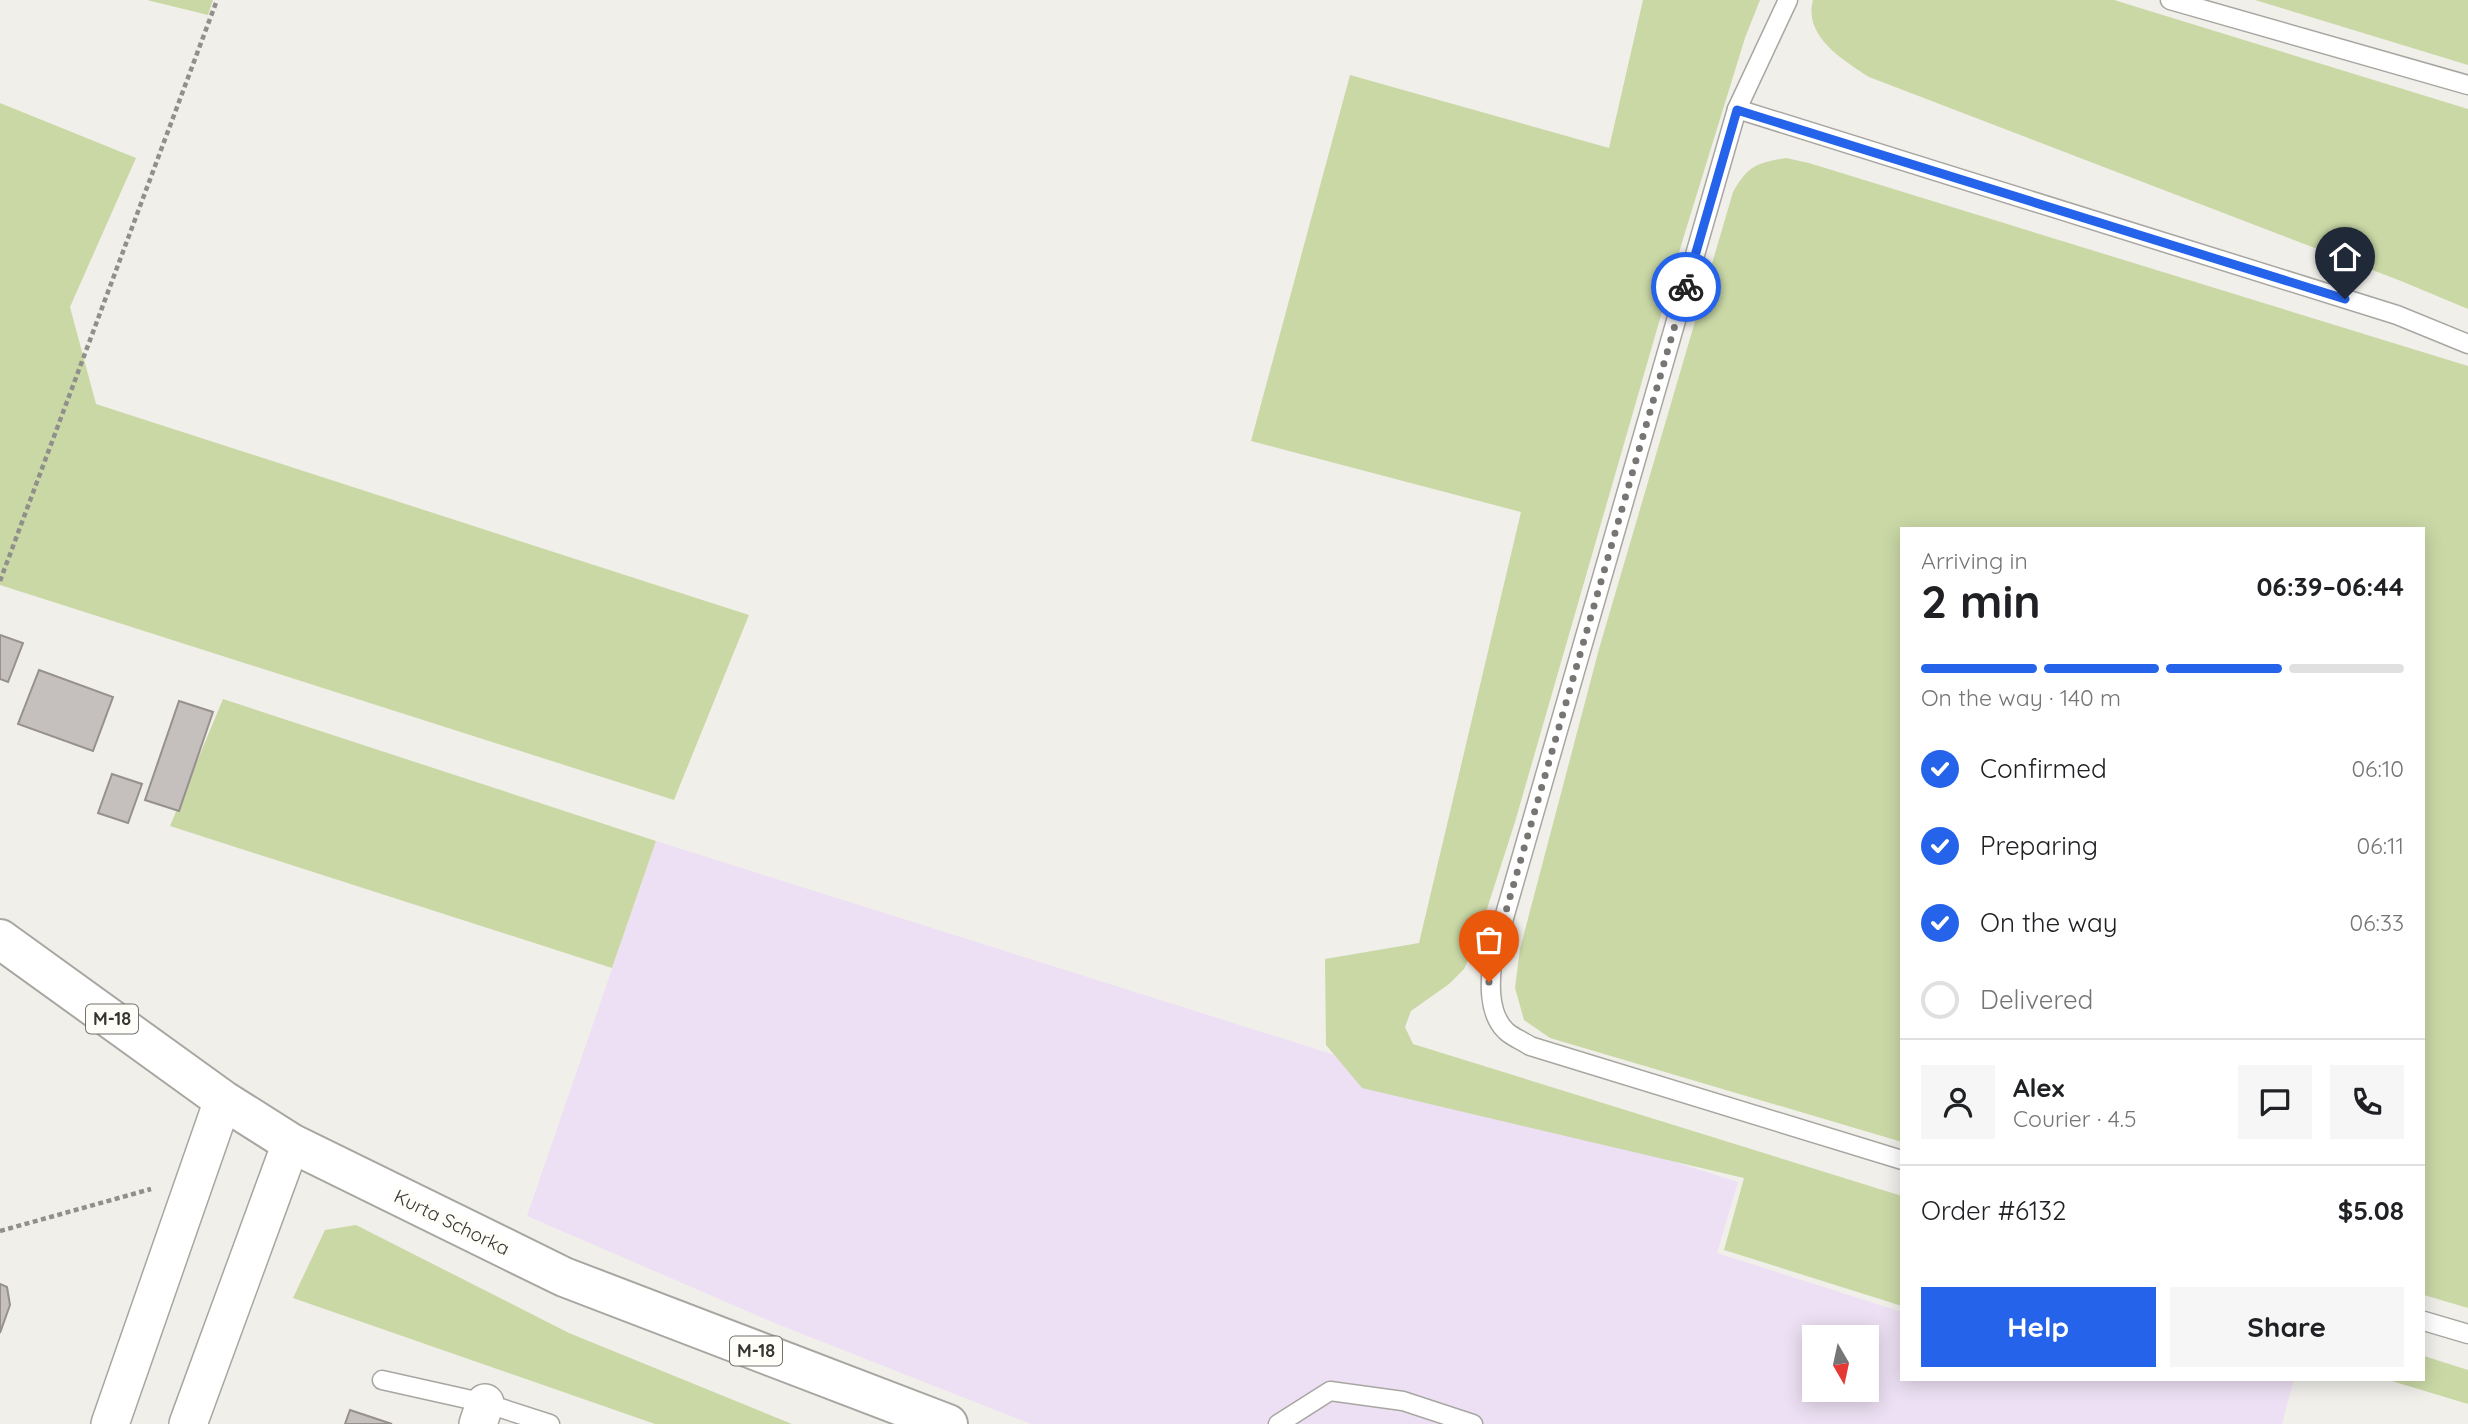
<!DOCTYPE html>
<html lang="en">
<head>
<meta charset="utf-8">
<style>
  body { margin:0; font-family:Quicksand,sans-serif; background:#f6f6f6; color:#202124; height:100vh; display:flex; flex-direction:column; font-size:26px; white-space:nowrap }
  * { box-sizing:border-box; margin:0 }
  p { font-size:23px; color:#757577 }
  .icon { flex:none; width:38px; height:38px; fill:none; stroke:currentColor; stroke-width:2; stroke-linecap:round; stroke-linejoin:round }
  .map { position:relative; flex:1; overflow:hidden }
  .sheet { position:absolute; left:1900px; top:527px; width:525px; height:854px; display:flex; flex-direction:column; background:#fff; border-radius:0px; box-shadow:0 4px 18px #0003 }
  .sheet>* { flex:none }
  .needle { width:46px; rotate:171deg }
  .tools { position:absolute; left:1802px; top:1325px; display:grid; gap:14px }
  .tools a { display:grid; place-items:center; width:77px; height:77px; border-radius:0px; background:#fff; box-shadow:0 4px 18px #0003; font-size:35px }
  .pin { position:absolute; display:grid; place-items:center; width:60px; height:60px; color:#fff; margin:-72px -30px; border-radius:50% 50% 50% 0; rotate:-45deg; box-shadow:0 0 7px #0007 }
  .pin .icon { rotate:45deg }
  .courier { position:absolute; display:grid; place-items:center; width:70px; height:70px; margin:-35px; border:5px solid #2563eb; border-radius:50%; background:#fff; color:#222; box-shadow:0 2px 9px #0007 }
  .overview em { font-style:normal; font-weight:700 }
  .overview div { display:flex; flex-direction:column-reverse }
  .overview { display:flex; align-items:center; justify-content:space-between; height:119px; padding:0 21px }
  h1 { font-size:46px; font-weight:700; line-height:52px }
  .bar { display:grid; grid-template-columns:repeat(4,1fr); gap:10px 7px; align-content:center; height:84px; padding:0 21px }
  .bar i { height:9px; border-radius:5px; background:#e0e0e0 }
  .bar .current { background:#2563eb }
  .bar p { grid-column:span 4 }
  .line { display:flex; align-items:center; gap:18px; padding:0 21px; border-top:2px solid #e0e0e0 }
  .line div { flex:1 }
  .round { display:grid; place-items:center; flex:none; width:74px; height:74px; border-radius:0px; background:#f6f6f6 }
  ol { padding:0 21px; list-style:none }
  li { display:flex; align-items:center; gap:21px; height:77px }
  li p { margin-inline-start:auto }
  li .icon { padding:7px; border-radius:50%; background:#2563eb; color:#fff; stroke-width:4 }
  li:last-child { color:#757577 }
  li i { width:38px; height:38px; border:4px solid #e0e0e0; border-radius:50% }
  .primary-button { display:flex; gap:14px; margin-top:auto; padding:14px 21px }
  .primary-button a { flex:1; height:80px; border-radius:0px; background:#2563eb; color:#fff; font-size:28px; font-weight:700; line-height:80px; text-align:center }
  .primary-button a+a { background:#f6f6f6; color:#202124 }
  .map>svg:first-child { display:block }
  .commercial { fill:#ede0f4; fill-rule:evenodd }
  .green { fill:#cad8a6 }
  .building { fill:#c5bfbd; stroke:#96908e; stroke-width:2 }
  .lines { fill:none; stroke-linecap:round; stroke-linejoin:round }
  .service-casing { stroke:#a8a6a1; stroke-width:21 }
  .minor-casing { stroke:#a8a6a1; stroke-width:40 }
  .primary-casing { stroke:#a8a6a1; stroke-width:42 }
  .path { stroke:#908f8b; stroke-width:4.5; stroke-dasharray:5 3.5; stroke-linecap:butt }
  .service { stroke:#fff; stroke-width:18 }
  .minor { stroke:#fff; stroke-width:37 }
  .primary { stroke:#fff; stroke-width:38 }
  .done { stroke:#777673; stroke-width:7; stroke-dasharray:0 12.6 }
  .route { stroke:#2563eb; stroke-width:9 }
  .labels { text-anchor:middle; stroke-width:7; stroke-linejoin:round; paint-order:stroke }
  .shield { fill:#fffdf7; stroke:#72716e; stroke-width:2 }
  .shield-label { font-size:18px; font-weight:bold; fill:#363533 }
  .street-label { font-size:19px; fill:#363533; stroke:#fffdf7 }
</style>
</head>
<body>
<div class="map">
<svg width="2468" height="1424" viewBox="0 0 2468 1424">
  <rect width="100%" height="100%" fill="#f1efea"/>
  <!-- commercial -->
  <path class="commercial" d="M656 841 1738 1182 1717 1253 1902 1312V1379H2294L2282 1424H1031L777 1324 527 1216ZM1815 1337H1867V1390H1815Z"/>
  <!-- green -->
  <g class="green">
    <path d="M147 0H213L208 15Z"/>
    <path d="M1643 0H1760L1745 38 1683 239 1515 822 1476 943 1464 969 1449 984 1411 1011 1405 1027 1413 1044 1902 1196V1306L1724 1250 1744 1178 1362 1088 1326 1045 1325 959 1419 943 1521 512 1251 441 1350 75 1609 148Z"/>
    <path d="M1813 0H2114L2468 109V309L2401 281 1869 77C1843 60 1803 36 1813 0Z"/>
    <path d="M2255 0H2468V65Z"/>
    <path d="M0 103 136 158 70 307 96 404 749 615 674 800 0 585Z"/>
    <path d="M1786 158 1809 163 2468 366V1308L2424 1295V528H1902V1142L1550 1038 1524 1020 1515 988 1520 949 1599 649 1733 192C1748 166 1756 163 1786 158Z"/>
    <path d="M223 699 656 841 612 968 170 826Z"/>
    <path d="M356 1225 569 1333 792 1424H655L293 1298 325 1230Z"/>
    <path d="M2424 1356 2468 1370V1404L2385 1379H2424Z"/>
  </g>
  <!-- building -->
  <g class="building">
    <path d="M0 635 23 643 8 682 0 679Z"/>
    <path d="M39 670 113 697 93 751 18 724Z"/>
    <path d="M179 701 213 712 179 811 145 800Z"/>
    <path d="M112 774 142 784 128 823 98 813Z"/>
    <path d="M0 1284 7 1287 10 1305 0 1333Z"/>
    <path d="M350 1410 392 1424H345Z"/>
  </g>
  <g class="lines">
    <defs>
      <g id="service">
        <path d="M1788 0 1737 109 1493 956C1490 979 1487 1013 1506 1031 1512 1037 1523 1041 1530 1046L1902 1160"/>
        <path d="M2170 0 2468 85"/>
        <path d="M1737 109 2397 315 2468 344"/>
        <path d="M2424 1321 2468 1334"/>
        <path d="M382 1380 485 1403 550 1424"/>
        <path d="M1278 1424 1330 1391 1403 1401 1473 1424"/>
      </g>
      <g id="minor">
        <path d="M110 1424 223 1100"/>
        <path d="M188 1424 291 1143"/>
        <path d="M478 1424 485 1403"/>
      </g>
      <path id="primary" d="M0 939 223 1100 291 1143 564 1277 948 1424"/>
    </defs>
    <!-- service casing -->
    <use href="#service" class="service-casing"/>
    <!-- minor casing -->
    <use href="#minor" class="minor-casing"/>
    <!-- primary casing -->
    <use href="#primary" class="primary-casing"/>
    <!-- path -->
    <g class="path">
      <path d="M0 581 217 0"/>
      <path d="M0 1231 151 1189"/>
    </g>
    <!-- service -->
    <use href="#service" class="service"/>
    <!-- minor -->
    <use href="#minor" class="minor"/>
    <!-- primary -->
    <use href="#primary" class="primary"/>
  </g>
  <g class="lines">
    <!-- done -->
    <path class="done" d="M1489 982 1493 956 1686 287"/>
    <!-- route -->
    <path class="route" d="M1686 287 1737 110 2345 299"/>
  </g>
  <g class="labels">
    <!-- shield labels -->
    <g class="shield">
      <rect x="86" y="1004.5" width="52" height="29" rx="5"/>
      <rect x="730" y="1336.5" width="52" height="29" rx="5"/>
    </g>
    <g class="shield-label">
      <text x="112" y="1025">M-18</text>
      <text x="756" y="1357">M-18</text>
    </g>
    <!-- street labels -->
    <g class="street-label">
      <text transform="translate(452 1222) rotate(26)" y="7">Kurta Schorka</text>
    </g>
  </g>
</svg>
<div class="tools">
<a><svg class="needle" viewBox="-14 -14 28 28"><path d="M0-13l5 13h-10z" fill="#e53935"/><path d="M0 13l5-13h-10z" fill="#757577"/></svg></a>
</div>
<div class="pin" style="left:1489px;top:982px;background:#ea580c"><svg class="icon" aria-label="bag" viewBox="0 0 24 24"><path d="M5 8h14l-1 12H6zM9 8a3 3 0 0 1 6 0"/></svg></div>
<div class="pin" style="left:2345px;top:299px;background:#1f2937"><svg class="icon" aria-label="home" viewBox="0 0 24 24"><path d="M3 11l9-7 9 7M6 9v11h12V9"/></svg></div>
<div class="courier" style="left:1686px;top:287px"><svg class="icon" aria-label="bike" viewBox="0 0 24 24"><circle cx="6" cy="16" r="4"/><circle cx="18" cy="16" r="4"/><path d="M6 16l4-8h5l3 8M10 8l3 8H6M13 5h3"/></svg></div>
<section class="sheet">
<div class="overview"><div><h1>2 min</h1><p>Arriving in</p></div><em>06:39–06:44</em></div>
<div class="bar"><i class="current"></i><i class="current"></i><i class="current"></i><i></i><p>On the way · 140 m</p></div>
<ol>
<li><svg class="icon" aria-label="check" viewBox="0 0 24 24"><path d="M5 12l5 5 9-10"/></svg>Confirmed<p>06:10</p></li>
<li><svg class="icon" aria-label="check" viewBox="0 0 24 24"><path d="M5 12l5 5 9-10"/></svg>Preparing<p>06:11</p></li>
<li><svg class="icon" aria-label="check" viewBox="0 0 24 24"><path d="M5 12l5 5 9-10"/></svg>On the way<p>06:33</p></li>
<li><i></i>Delivered</li>
</ol>
<div class="line" style="height:126px"><a class="round"><svg class="icon" aria-label="person" viewBox="0 0 24 24"><circle cx="12" cy="8" r="4"/><path d="M4 21q1-7 8-7t8 7"/></svg></a><div><b>Alex</b><p>Courier · 4.5</p></div><a class="round"><svg class="icon" aria-label="chat" viewBox="0 0 24 24"><path d="M4 5h16v11H9l-5 4z"/></svg></a><a class="round"><svg class="icon" aria-label="phone" viewBox="0 0 24 24"><path d="M5 4h4l2 5-3 2q2 4 5 5l2-3 5 2v4C11 20 4 13 5 4z"/></svg></a></div>
<div class="line" style="height:91px"><div>Order #6132</div><b>$5.08</b></div>
<div class="primary-button"><a>Help</a><a>Share</a></div>
</section>
</div>
</body>
</html>
